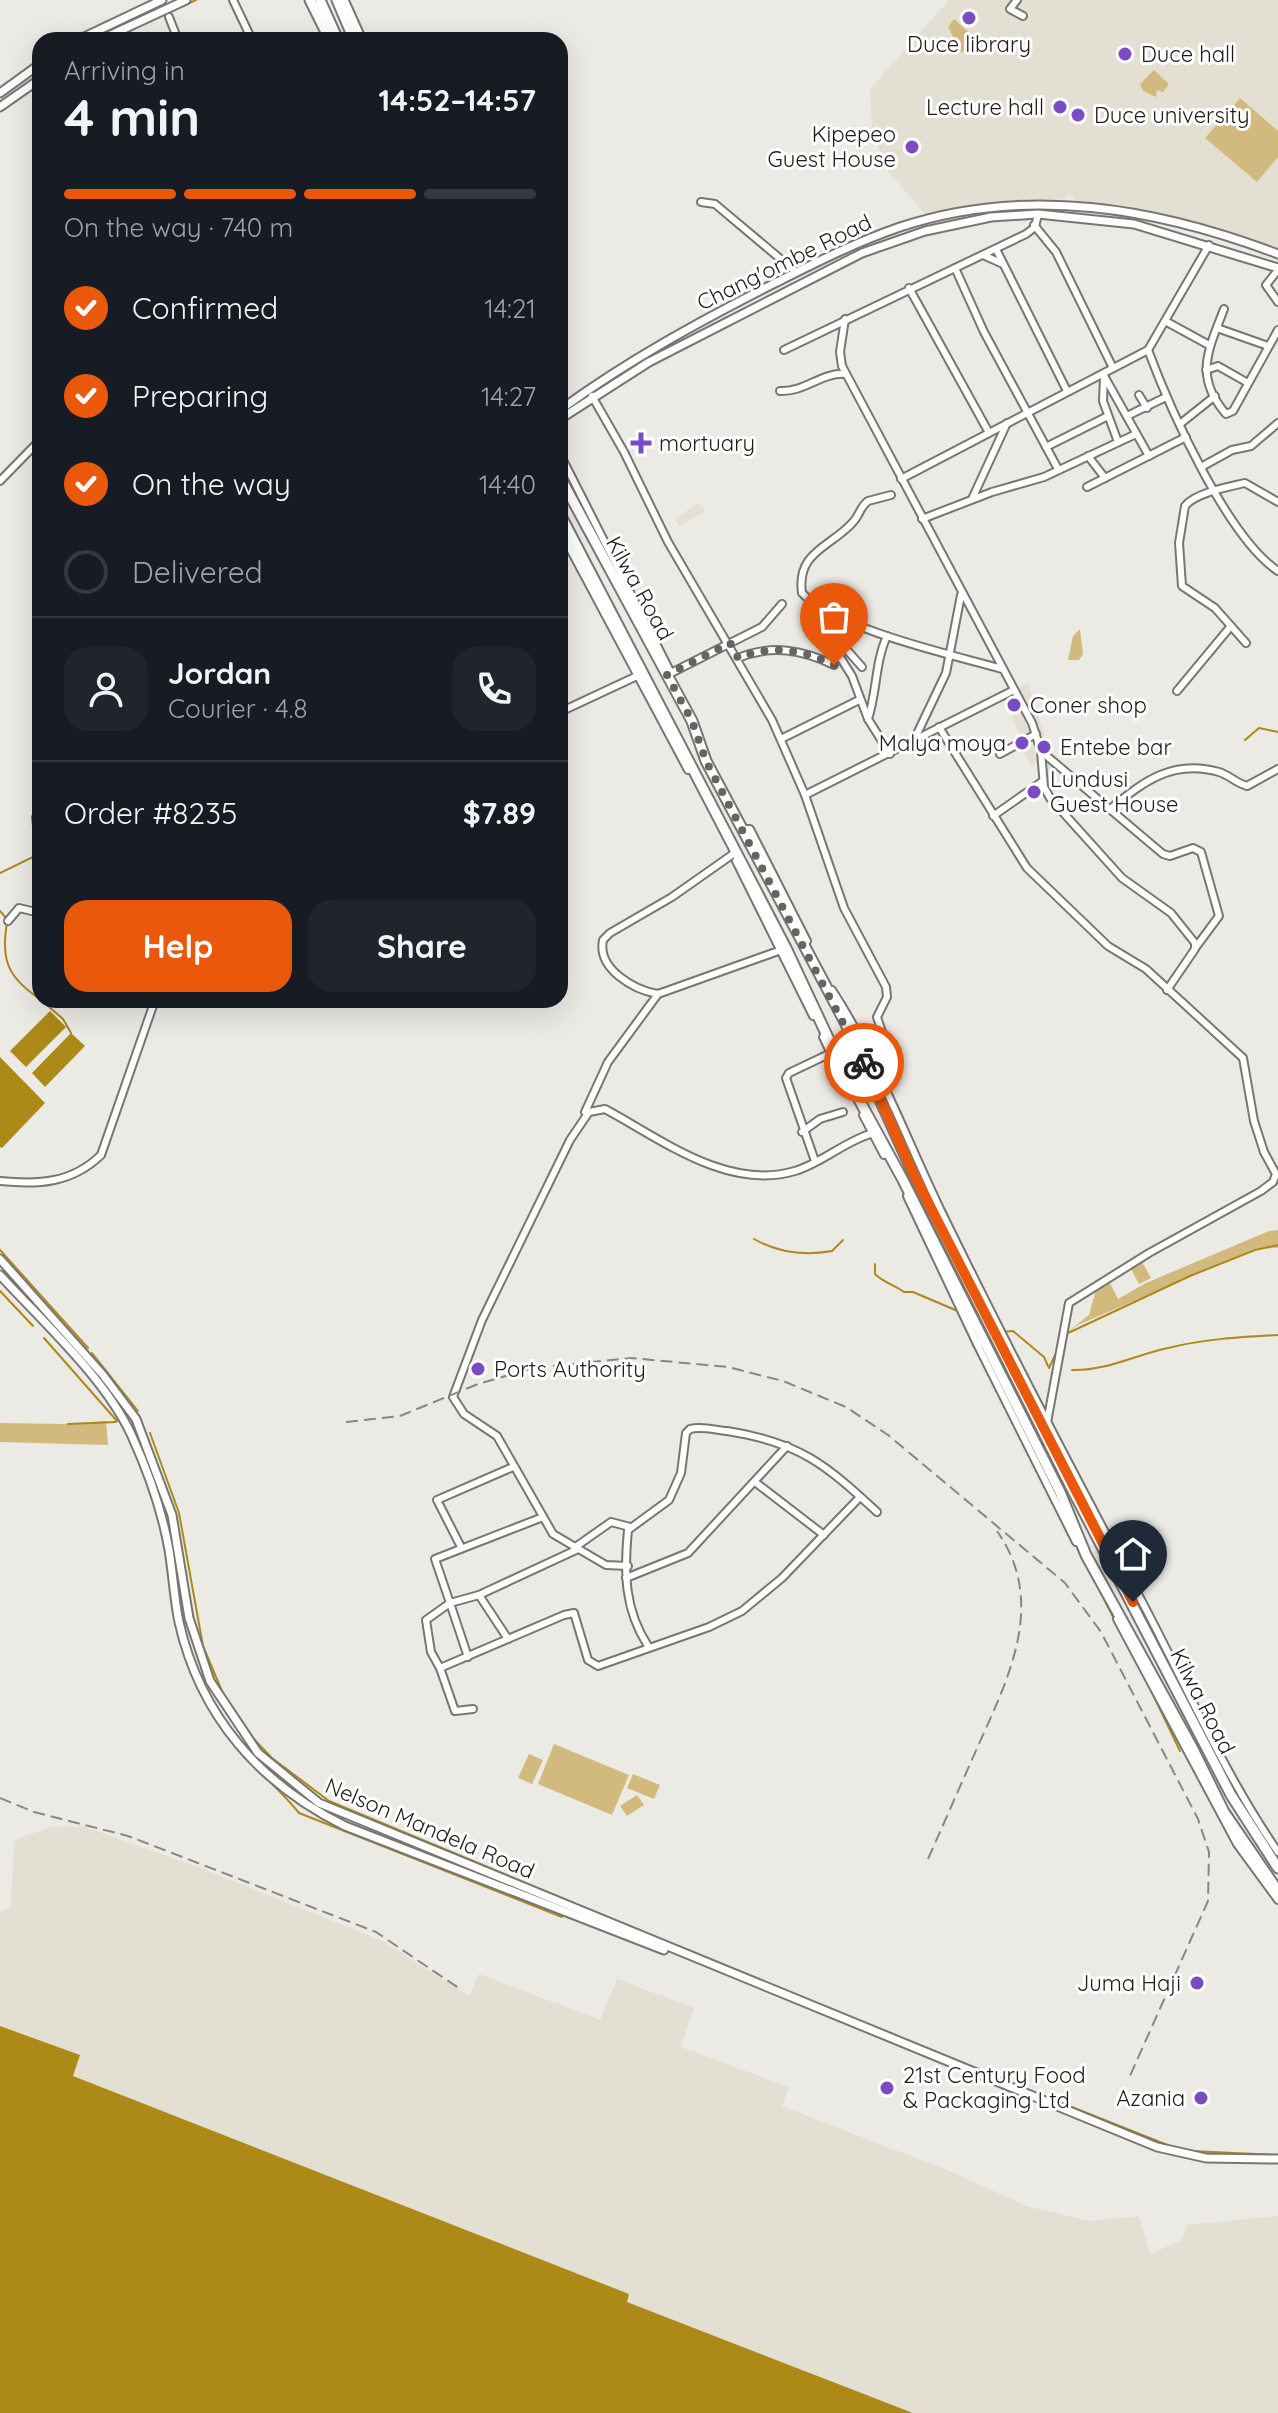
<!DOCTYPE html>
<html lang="en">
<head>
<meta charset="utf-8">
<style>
  body { margin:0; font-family:Quicksand,sans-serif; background:#20242c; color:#f1f3f6; height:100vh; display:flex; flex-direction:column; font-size:30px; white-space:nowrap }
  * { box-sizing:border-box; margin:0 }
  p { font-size:26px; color:#9ea1a6 }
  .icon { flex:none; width:44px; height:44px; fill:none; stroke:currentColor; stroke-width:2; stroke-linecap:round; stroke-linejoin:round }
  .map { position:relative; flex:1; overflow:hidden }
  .sheet { position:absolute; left:32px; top:32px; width:536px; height:976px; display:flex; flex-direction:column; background:#171b24; border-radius:24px; box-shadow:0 8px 32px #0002 }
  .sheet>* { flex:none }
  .pin { position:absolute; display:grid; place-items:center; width:68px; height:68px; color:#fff; margin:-82px -34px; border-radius:50% 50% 50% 0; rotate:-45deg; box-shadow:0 0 8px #0007 }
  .pin .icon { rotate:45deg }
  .courier { position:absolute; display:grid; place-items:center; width:80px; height:80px; margin:-40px; border:6px solid #ea580c; border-radius:50%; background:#fff; color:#222; box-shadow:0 2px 10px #0007 }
  .overview em { font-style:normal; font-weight:700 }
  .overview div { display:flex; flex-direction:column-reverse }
  .overview { display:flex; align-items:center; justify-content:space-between; height:136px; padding:0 32px }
  h1 { font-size:52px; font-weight:700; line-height:60px }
  .bar { display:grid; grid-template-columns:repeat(4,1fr); gap:12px 8px; align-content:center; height:96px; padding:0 32px }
  .bar i { height:10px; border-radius:6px; background:#363941 }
  .bar .active { background:#ea580c }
  .bar p { grid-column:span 4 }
  .line { display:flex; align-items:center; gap:20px; padding:0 32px; border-top:2px solid #363941 }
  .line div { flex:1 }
  .round { display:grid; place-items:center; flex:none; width:84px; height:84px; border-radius:24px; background:#20242c }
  ol { padding:0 32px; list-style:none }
  li { display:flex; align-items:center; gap:24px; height:88px }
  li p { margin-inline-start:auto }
  li .icon { padding:8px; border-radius:50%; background:#ea580c; color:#fff; stroke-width:4 }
  li:last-child { color:#9ea1a6 }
  li i { width:44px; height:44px; border:4px solid #363941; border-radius:50% }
  .primary-button { display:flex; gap:16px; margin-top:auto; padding:16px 32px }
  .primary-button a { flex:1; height:92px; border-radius:24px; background:#ea580c; color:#fff; font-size:32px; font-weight:700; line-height:92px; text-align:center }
  .primary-button a+a { background:#20242c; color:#f1f3f6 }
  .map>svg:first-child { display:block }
  .built { fill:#e4dfd3 }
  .green { fill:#d2ba7f }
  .water { fill:#ad8917 }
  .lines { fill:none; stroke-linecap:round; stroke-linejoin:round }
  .stream { stroke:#ad8917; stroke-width:2 }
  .minor-casing { stroke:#787672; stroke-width:10 }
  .major-casing { stroke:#787672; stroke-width:11 }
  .highway-casing { stroke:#787672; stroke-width:13 }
  .minor { stroke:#fff; stroke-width:6 }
  .major { stroke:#fff; stroke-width:7 }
  .highway { stroke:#fff; stroke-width:9 }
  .rail { stroke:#888784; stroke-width:2; stroke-dasharray:12 6; stroke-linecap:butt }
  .done { stroke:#656462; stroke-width:8; stroke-dasharray:0 14.4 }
  .route { stroke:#ea580c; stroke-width:10 }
  .poi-dot { fill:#7b4bc3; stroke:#fff; stroke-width:3 }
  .labels { text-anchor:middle; stroke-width:6; stroke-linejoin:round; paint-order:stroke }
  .poi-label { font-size:22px; fill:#1d1c1b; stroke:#fff; text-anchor:start }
  .street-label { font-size:22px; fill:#1d1c1b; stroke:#fff }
</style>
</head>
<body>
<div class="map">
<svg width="1278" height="2413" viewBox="0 0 1278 2413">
  <rect width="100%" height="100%" fill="#eceae5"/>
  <!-- built -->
  <g class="built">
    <path d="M949 0H1278V253L1220 230 1149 211 1078 203 1069 194 1064 199 925 214 887 170 872 131 870 89Z"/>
    <path d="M698 503 706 511 679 526 675 519Z"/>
    <path d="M1028 683 1049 749 1079 781 1059 769 1034 800 1026 793 1043 782 1042 766 1038 762 1032 766 1017 743 1021 739 1003 694Z"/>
    <path d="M83 1826 201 1868 383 1941 469 1996 479 1974 600 2020 617 1979 694 2008 681 2047 789 2087 782 2106 957 2174 1026 2206 1090 2221 1139 2216 1150 2254 1182 2240 1187 2225 1278 2216V2413H913L626 2302 629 2294 72 2076 80 2055 0 2026V1913L11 1905 14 1840 51 1827Z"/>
  </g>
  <!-- green -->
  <g class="green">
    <path d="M954 19 975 38 961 53 948 27Z"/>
    <path d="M1154 70 1169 84 1163 92 1157 90 1156 97 1143 91 1140 84Z"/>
    <path d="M1240 98 1278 131V157L1257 182 1205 138Z"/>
    <path d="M1080 629 1083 654 1079 660H1068L1073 636Z"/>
    <path d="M1278 1230V1248L1254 1249 1078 1325 1061 1337 1089 1315 1096 1289 1109 1281 1118 1299 1146 1283 1269 1231Z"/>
    <path d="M1141 1260 1151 1278 1139 1284 1130 1267Z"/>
    <path d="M106 1421 108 1445 0 1442V1423L68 1424Z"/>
    <path d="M554 1744 629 1775 612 1815 538 1784Z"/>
    <path d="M529 1754 543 1760 532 1784 518 1778Z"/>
    <path d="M633 1774 660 1785 654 1799 627 1788Z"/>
    <path d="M637 1795 644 1805 627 1816 620 1806Z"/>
  </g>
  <!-- water -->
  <g class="water">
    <path d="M50 1011 66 1027 26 1067 10 1051Z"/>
    <path d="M71 1033 85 1046 45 1087 32 1073Z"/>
    <path d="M0 1057 45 1103 2 1148 0 1147Z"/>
    <path d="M0 2026 80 2055 73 2076 629 2294 627 2302 913 2413H0Z"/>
  </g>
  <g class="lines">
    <!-- stream -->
    <g class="stream">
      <path d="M160 16 196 0"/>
      <path d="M27 449 40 435"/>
      <path d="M1245 740 1259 728 1278 732"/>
      <path d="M0 873 39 854"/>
      <path d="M0 911 6 918"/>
      <path d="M7 923C0 962 10 979 40 999"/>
      <path d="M41 1000 63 1019 71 1033"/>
      <path d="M942 1221 948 1233"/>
      <path d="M754 1239C777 1252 804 1256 832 1251L843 1240"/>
      <path d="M0 1250 88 1348"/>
      <path d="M875 1264V1274C884 1283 895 1285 904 1292H913L960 1312"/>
      <path d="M0 1291 33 1326"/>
      <path d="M1002 1332 1013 1331 1044 1357 1048 1366"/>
      <path d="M1066 1334 1190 1276 1255 1250 1278 1245"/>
      <path d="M44 1338 117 1421"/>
      <path d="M92 1353 138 1411"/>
      <path d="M1049 1368 1058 1349"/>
      <path d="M1072 1370C1106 1371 1135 1355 1168 1348 1204 1339 1241 1337 1278 1335"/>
      <path d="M68 1424 116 1422"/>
      <path d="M150 1433 179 1513 203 1646 224 1696"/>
      <path d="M129 1440 133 1446"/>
      <path d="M1103 1539 1133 1594"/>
      <path d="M1093 1577 1115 1621"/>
      <path d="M1140 1610 1204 1733"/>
      <path d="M1146 1680 1180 1751"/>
      <path d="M220 1724C241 1759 274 1782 299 1813L562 1917"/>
      <path d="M250 1735 272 1758 329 1801 663 1940"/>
      <path d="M857 2020 873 2027"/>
      <path d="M924 2047 969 2066"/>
      <path d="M979 2070 1170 2146"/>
      <path d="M1191 2151 1278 2155"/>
    </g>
    <defs>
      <g id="minor">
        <path d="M233 0 252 40"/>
        <path d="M1017 0 1010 9 1023 16"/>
        <path d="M169 17 178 40"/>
        <path d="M701 202 715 204 796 272"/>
        <path d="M1034 225 1056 252 1113 368"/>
        <path d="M996 249 1067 391"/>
        <path d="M983 255 1003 264"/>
        <path d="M955 268 984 332 1058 469"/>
        <path d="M1278 270 1266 285 1278 302"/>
        <path d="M909 288 988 431"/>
        <path d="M1224 309C1209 349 1193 376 1226 414L1233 411 1278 330"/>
        <path d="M845 319 840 352 842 366 1032 723 1041 751 1044 787 1050 798 1122 878 1171 913 1195 943V949L1167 990"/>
        <path d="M1167 322 1209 345"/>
        <path d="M1217 328 1268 346"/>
        <path d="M784 350 1026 234 1035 227 1038 214"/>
        <path d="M1148 350C1170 409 1227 537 1278 571"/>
        <path d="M1206 370 1218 366 1248 383"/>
        <path d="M1103 374 1149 456"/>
        <path d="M1104 376 1103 401 1118 442"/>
        <path d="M780 391C806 392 821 372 846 374"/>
        <path d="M1139 395 1147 408"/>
        <path d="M592 396 624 452 668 542 772 720 805 795 844 908 886 987 887 997 877 1017 882 1032 879 1053"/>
        <path d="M1127 416 1166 397"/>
        <path d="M1180 424 1215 396"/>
        <path d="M1046 447 1108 416"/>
        <path d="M560 454 671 673 667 675"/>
        <path d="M1088 456 1105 478"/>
        <path d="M1203 466 1232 450 1251 446 1278 423"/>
        <path d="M901 479 1148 350 1209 245"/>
        <path d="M0 481 40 440"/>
        <path d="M1087 487 1186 437"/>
        <path d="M891 495 868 501C860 507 860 514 854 521 832 547 796 551 802 593 836 629 953 655 1002 669"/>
        <path d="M972 499 1007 423"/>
        <path d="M922 519 992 492 1044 477 1136 434"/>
        <path d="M560 530 688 770"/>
        <path d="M814 605 837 638 840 657 852 676 868 719"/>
        <path d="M887 636C875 662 877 692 868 719L890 754"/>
        <path d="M839 641 862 667"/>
        <path d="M1246 643 1215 608 1182 586 1179 543 1185 506C1195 493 1228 487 1245 483L1278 502"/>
        <path d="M738 658C772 644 803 650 834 665"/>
        <path d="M671 673 762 627 782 604"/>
        <path d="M1177 691 1231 626"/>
        <path d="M560 712 637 676"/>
        <path d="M939 727 1027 868 1108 946 1146 969 1243 1058 1254 1121 1264 1152 1276 1174 1273 1182 1261 1191 1149 1253 1069 1303 1046 1428"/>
        <path d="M915 738 946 673 961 595"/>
        <path d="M781 739 859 700"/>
        <path d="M1042 752 1163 854 1170 856 1193 848 1201 852 1219 916 1196 947"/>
        <path d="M1000 754 1036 734"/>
        <path d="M805 795 1014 690"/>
        <path d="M1110 809C1144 781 1173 759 1219 772 1229 775 1236 783 1247 786L1278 769"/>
        <path d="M993 816 1043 781"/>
        <path d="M36 817 40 853"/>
        <path d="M743 829H750L807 941"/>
        <path d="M736 852 672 897 610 933 603 940C597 969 634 990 658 994L784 949"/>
        <path d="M736 861 813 1016"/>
        <path d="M8 921 19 908 40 913"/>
        <path d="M832 990C877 1059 906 1138 942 1213 1005 1342 1071 1469 1139 1596 1185 1682 1222 1771 1278 1852"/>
        <path d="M823 1037 837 1066"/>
        <path d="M585 1112 608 1062 658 994"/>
        <path d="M863 1115 884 1155"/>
        <path d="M802 1132 820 1119 843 1112"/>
        <path d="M815 1161 786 1078 789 1073 831 1053"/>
        <path d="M0 1181C39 1185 72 1183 101 1155L155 1000"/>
        <path d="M907 1196 977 1344"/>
        <path d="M980 1342 977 1344 1076 1542"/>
        <path d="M755 1482 824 1535"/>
        <path d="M543 1517 435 1559 450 1603 479 1595 576 1550"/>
        <path d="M461 1547 437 1500 513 1467"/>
        <path d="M574 1548 611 1522 630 1527"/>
        <path d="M628 1566 606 1565 553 1534 497 1436 464 1414 453 1397 482 1320 570 1140 589 1112 605 1109C661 1139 727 1191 795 1171 822 1163 845 1141 873 1133"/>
        <path d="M626 1578 688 1553 787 1446"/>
        <path d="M479 1595 508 1639"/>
        <path d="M1117 1619 1237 1844 1278 1900"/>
        <path d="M648 1646C624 1609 624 1572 628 1530L669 1500 681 1473 686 1433 690 1429C702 1426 715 1430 727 1431 799 1442 825 1464 877 1512"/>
        <path d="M468 1657 450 1603 426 1620 431 1652 440 1668 564 1615 574 1613 588 1660 598 1666 709 1627 742 1611 782 1578 860 1497"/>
        <path d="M440 1668 455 1711 473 1709"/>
      </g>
      <g id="major">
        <path d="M78 40 162 0"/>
        <path d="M100 40 186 0"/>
        <path d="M0 93 40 64"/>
        <path d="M0 107 40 79"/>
        <path d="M560 410C627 361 700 321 773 284 815 263 856 242 900 227 1027 185 1157 208 1278 254"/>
        <path d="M560 419 649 362 862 253 925 231 991 217 1038 214 1134 224 1278 268"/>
        <path d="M0 1259 103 1375 136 1419 172 1515 189 1618 210 1681 258 1753 319 1803 1157 2147 1206 2158 1278 2159"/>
        <path d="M0 1275C43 1322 104 1377 131 1434 148 1471 162 1510 169 1550 173 1574 174 1598 179 1622 200 1716 260 1784 345 1826L664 1950"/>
      </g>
      <g id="highway">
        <path d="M310 0 330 40"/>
        <path d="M320 0 338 40"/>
        <path d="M337 0 354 40"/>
        <path d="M343 0 361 40"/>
        <path d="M560 477 692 721 706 761 846 1024 914 1175 1071 1487 1231 1795 1278 1868"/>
        <path d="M560 514 786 948 845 1074 903 1180 1060 1492 1086 1555 1193 1749 1224 1812 1278 1891"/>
      </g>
    </defs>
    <!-- minor casing -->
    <use href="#minor" class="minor-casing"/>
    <!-- major casing -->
    <use href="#major" class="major-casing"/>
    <!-- highway casing -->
    <use href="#highway" class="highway-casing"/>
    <!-- minor -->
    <use href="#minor" class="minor"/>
    <!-- major -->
    <use href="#major" class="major"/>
    <!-- highway -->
    <use href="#highway" class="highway"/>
    <!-- rail -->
    <g class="rail">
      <path d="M346 1422 400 1416 478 1384 534 1368 631 1358 728 1367 783 1381 846 1407 888 1435 1065 1583 1101 1632 1198 1819 1209 1852 1208 1901 1129 2078"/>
      <path d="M0 1798 34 1812 128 1836 376 1932 460 1989"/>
      <path d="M928 1859C945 1821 961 1784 978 1746 1009 1677 1047 1602 997 1531"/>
    </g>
  </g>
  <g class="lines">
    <!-- done -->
    <path class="done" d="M834 665C803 650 772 644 738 658L730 643 667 675 692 721 706 761 864 1063"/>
    <!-- route -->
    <path class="route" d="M864 1063 914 1175 1133 1602"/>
  </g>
  <!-- markers -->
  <g class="poi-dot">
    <circle cx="969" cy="18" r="8"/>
    <circle cx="1125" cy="54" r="8"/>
    <circle cx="1060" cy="107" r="8"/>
    <circle cx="1078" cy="115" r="8"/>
    <circle cx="912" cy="147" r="8"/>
    <path d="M637 431h8v8h8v8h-8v8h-8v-8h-8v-8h8z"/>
    <circle cx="1014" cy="705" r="8"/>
    <circle cx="1022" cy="743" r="8"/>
    <circle cx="1044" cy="747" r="8"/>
    <circle cx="1034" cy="792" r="8"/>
    <circle cx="478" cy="1369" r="8"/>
    <circle cx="1197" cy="1983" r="8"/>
    <circle cx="887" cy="2088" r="8"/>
    <circle cx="1201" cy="2098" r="8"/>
  </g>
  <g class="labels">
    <!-- poi labels -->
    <g class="poi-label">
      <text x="969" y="52" text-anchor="middle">Duce library</text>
      <text x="1141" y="62">Duce hall</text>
      <text x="1044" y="115" text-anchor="end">Lecture hall</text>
      <text x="1094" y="123">Duce university</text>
      <text x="896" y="142" text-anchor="end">Kipepeo<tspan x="896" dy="25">Guest House</tspan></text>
      <text x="659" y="451">mortuary</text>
      <text x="1030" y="713">Coner shop</text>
      <text x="1006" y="751" text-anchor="end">Malya moya</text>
      <text x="1060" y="755">Entebe bar</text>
      <text x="1050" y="787">Lundusi<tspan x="1050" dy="25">Guest House</tspan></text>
      <text x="494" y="1377">Ports Authority</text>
      <text x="1181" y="1991" text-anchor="end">Juma Haji</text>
      <text x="903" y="2083">21st Century Food<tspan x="903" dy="25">&amp; Packaging Ltd</tspan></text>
      <text x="1185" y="2106" text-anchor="end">Azania</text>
    </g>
    <!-- street labels -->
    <g class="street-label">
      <text transform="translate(784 262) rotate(-26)" y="8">Chang'ombe Road</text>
      <text transform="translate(640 588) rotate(61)" y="8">Kilwa Road</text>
      <text transform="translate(1203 1701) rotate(63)" y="8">Kilwa Road</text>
      <text transform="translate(430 1828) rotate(23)" y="8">Nelson Mandela Road</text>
    </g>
  </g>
</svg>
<div class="pin" style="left:834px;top:665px;background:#ea580c"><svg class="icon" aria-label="bag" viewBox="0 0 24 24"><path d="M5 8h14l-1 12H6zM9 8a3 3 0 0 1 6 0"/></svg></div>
<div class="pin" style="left:1133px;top:1602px;background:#1f2937"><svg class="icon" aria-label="home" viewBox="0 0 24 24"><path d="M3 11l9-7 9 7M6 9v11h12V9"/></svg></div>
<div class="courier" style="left:864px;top:1063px"><svg class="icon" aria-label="bike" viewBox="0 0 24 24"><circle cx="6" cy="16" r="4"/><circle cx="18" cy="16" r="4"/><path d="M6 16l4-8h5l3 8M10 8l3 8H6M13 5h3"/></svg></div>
<section class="sheet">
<div class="overview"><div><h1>4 min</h1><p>Arriving in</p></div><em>14:52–14:57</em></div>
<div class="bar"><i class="active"></i><i class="active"></i><i class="active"></i><i></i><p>On the way · 740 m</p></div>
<ol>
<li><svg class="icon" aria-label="check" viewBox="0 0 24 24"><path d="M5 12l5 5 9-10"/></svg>Confirmed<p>14:21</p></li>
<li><svg class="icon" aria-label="check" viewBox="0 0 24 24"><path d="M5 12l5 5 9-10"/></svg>Preparing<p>14:27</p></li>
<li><svg class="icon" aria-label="check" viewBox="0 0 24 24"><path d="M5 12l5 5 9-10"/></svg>On the way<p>14:40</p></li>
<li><i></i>Delivered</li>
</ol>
<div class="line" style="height:144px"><a class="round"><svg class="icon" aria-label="person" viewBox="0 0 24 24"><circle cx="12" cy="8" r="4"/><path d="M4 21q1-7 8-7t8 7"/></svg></a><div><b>Jordan</b><p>Courier · 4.8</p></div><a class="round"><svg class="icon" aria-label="phone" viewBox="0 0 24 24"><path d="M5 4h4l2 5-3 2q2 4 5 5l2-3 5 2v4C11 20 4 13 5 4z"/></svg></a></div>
<div class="line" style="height:104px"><div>Order #8235</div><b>$7.89</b></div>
<div class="primary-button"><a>Help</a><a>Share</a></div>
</section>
</div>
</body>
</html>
